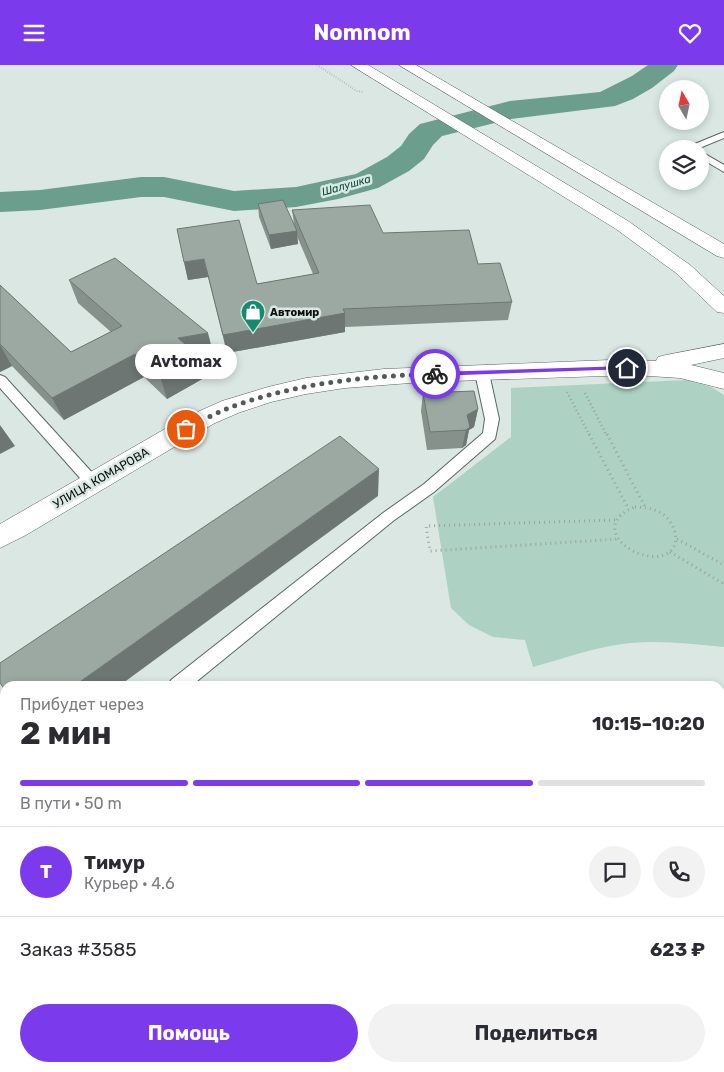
<!DOCTYPE html>
<html lang="ru">
<head>
<meta charset="utf-8">
<style>
  body { margin:0; font-family:Rubik,sans-serif; background:#f2f2f3; color:#2b2b33; height:100vh; display:flex; flex-direction:column; font-size:19px; white-space:nowrap }
  * { box-sizing:border-box; margin:0 }
  p { font-size:16px; color:#7c7c81 }
  .icon { flex:none; width:28px; height:28px; fill:none; stroke:currentColor; stroke-width:2; stroke-linecap:round; stroke-linejoin:round }
  .map { position:relative; flex:1; overflow:hidden }
  .panel { position:absolute; left:0px; top:616px; width:725px; height:391px; display:flex; flex-direction:column; background:#fff; border-radius:15px 15px 0 0; box-shadow:0 2px 8px #0003 }
  .panel>* { flex:none }
  .needle { width:32px; rotate:351deg }
  .controls { position:absolute; left:659px; top:15px; display:grid; gap:10px }
  .controls a { display:grid; place-items:center; width:50px; height:50px; border-radius:50%; background:#fff; box-shadow:0 2px 8px #0003; font-size:25px }
  .pin { position:absolute; display:grid; place-items:center; width:42px; height:42px; color:#fff; margin:-21px; border:2px solid #fff; border-radius:50%; box-shadow:0 1px 5px #0007 }
  .courier { position:absolute; display:grid; place-items:center; width:50px; height:50px; margin:-25px; border:4px solid #7c3aed; border-radius:50%; background:#fff; color:#222; box-shadow:0 1px 6px #0007 }
  .bubble { position:absolute; height:35px; border-radius:18px; background:#fff; box-shadow:0 2px 8px #0003; font-size:16px; font-weight:700; line-height:35px; text-align:center }
  .headline em { font-style:normal; font-weight:700 }
  .headline div { display:flex; flex-direction:column-reverse }
  .headline { display:flex; align-items:center; justify-content:space-between; height:85px; padding:0 20px }
  h1 { font-size:32px; font-weight:700; line-height:38px }
  .bar { display:grid; grid-template-columns:repeat(4,1fr); gap:8px 5px; align-content:center; height:60px; padding:0 20px }
  .bar i { height:6px; border-radius:4px; background:#e1e1e2 }
  .bar .active { background:#7c3aed }
  .bar p { grid-column:span 4 }
  .line { display:flex; align-items:center; gap:12px; padding:0 20px; border-top:1px solid #e1e1e2 }
  .line div { flex:1 }
  .round { display:grid; place-items:center; flex:none; width:52px; height:52px; border-radius:26px; background:#f2f2f3 }
  .cta { display:flex; gap:10px; margin-top:auto; padding:10px 20px }
  .cta a { flex:1; height:58px; border-radius:30px; background:#7c3aed; color:#fff; font-size:20px; font-weight:700; line-height:58px; text-align:center }
  .cta a+a { background:#f2f2f3; color:#2b2b33 }
  header { display:flex; justify-content:space-between; align-items:center; height:65px; padding:0 20px; background:#7c3aed; color:#fff; font-size:22px; font-weight:700 }
  .map>svg:first-child { display:block }
  .green { fill:#add1c3 }
  .lines { fill:none; stroke-linecap:round; stroke-linejoin:round }
  .river { fill:#6b9e8c; fill-rule:evenodd }
  .lane-casing { stroke:#5a6661; stroke-width:2 }
  .secondary-casing { stroke:#5a6661; stroke-width:1 }
  .primary-casing { stroke:#5a6661; stroke-width:1 }
  .path-far2 { stroke:#99a4a0; stroke-width:2; stroke-dasharray:0.5 2; stroke-linecap:butt }
  .path-far1 { stroke:#99a4a0; stroke-width:2.5; stroke-dasharray:1 3; stroke-linecap:butt }
  .path { stroke:#99a4a0; stroke-width:3; stroke-dasharray:1 4; stroke-linecap:butt }
  .lane { fill:#fff; fill-rule:evenodd }
  .secondary { fill:#fff; fill-rule:evenodd }
  .primary { fill:#fff; fill-rule:evenodd }
  .wall { fill:#86918c }
  .shaded-wall { fill:#6d7672 }
  .building { fill:#9ca9a3; stroke:#6d7672 }
  .route { fill:#7c3aed }
  .done { stroke:#535b58; stroke-width:5; stroke-dasharray:0 9 }
  .labels { text-anchor:middle; stroke-width:5; stroke-linejoin:round; paint-order:stroke }
  .far-water-label { font-size:11px; font-style:italic; fill:#004b39; stroke:#dae7e2 }
  .far-poi-label { font-size:11px; font-weight:bold; fill:#0b100e; stroke:#dae7e2; text-anchor:start }
  .street-label { font-size:12px; fill:#0b100e; stroke:#dae7e2 }
</style>
</head>
<body>
<header><svg class="icon" aria-label="menu" viewBox="0 0 24 24"><path d="M4 6h16M4 12h16M4 18h16"/></svg>Nomnom<svg class="icon" aria-label="heart" viewBox="0 0 24 24"><path d="M12 20l-8-8c-3-5 5-10 8-4 3-6 11-1 8 4z"/></svg></header>
<div class="map">
<svg width="724" height="1007" viewBox="0 0 724 1007">
  <rect width="100%" height="100%" fill="#dae7e2"/>
  <!-- green -->
  <path class="green" d="M687 315 711 322 724 330V582C693 579 662 575 631 578 598 581 565 593 533 602L525 575 493 572 469 560 451 543 433 432 511 372V323Z"/>
  <g class="lines">
    <!-- river -->
    <path class="river" d="M648 0H678L674 6 652 23 633 34 615 41 511 54 442 71 433 80 424 94 409 106 378 123 338 134 296 142 234 146 164 132H141L40 145 0 147V127L40 125 141 112H164L234 126 296 122 356 109 387 92 401 81 409 69 420 59 510 36 600 27 632 11Z"/>
    <defs>
      <g id="lane">
        <path d="M724 67V73L697 84 685 83Z"/>
        <path d="M700 86 724 100V107L700 93Z"/>
        <path d="M482 304 487 305 489 308 499 354 495 374 434 427 393 456 191 621H168L171 615 383 448 424 419 483 368 485 354 475 308 477 305Z"/>
        <path d="M0 310 5 312 98 414 100 418 98 422 93 424 88 422 0 323Z"/>
      </g>
      <path id="secondary" d="M724 279V293L691 300 724 308V324L680 313 634 310 423 317 345 323 306 329 271 337 238 348 213 359 26 470 0 483V459L184 353 222 336 268 322 306 313 384 304 610 295 656 296 658 292 666 290Z"/>
      <g id="primary">
        <path d="M351 0H368L628 156 690 200 724 231V248L717 247 676 208 616 164Z"/>
        <path d="M399 0H416L724 179V193L717 191Z"/>
      </g>
    </defs>
    <!-- lane casing -->
    <use href="#lane" class="lane-casing"/>
    <!-- secondary casing -->
    <use href="#secondary" class="secondary-casing"/>
    <!-- primary casing -->
    <use href="#primary" class="primary-casing"/>
    <!-- path-far2 -->
    <path class="path-far2" d="M317 0 357 26 364 27"/>
    <!-- path-far1 -->
    <g class="path-far1">
      <path d="M567 327 590 371"/>
      <path d="M585 328 607 371"/>
    </g>
    <!-- path -->
    <g class="path">
      <path d="M589 369 628 443"/>
      <path d="M607 369 645 442"/>
      <path d="M635 442C645 442 656 444 664 450 676 460 682 481 666 489 640 502 585 462 635 442Z"/>
      <path d="M615 455 426 461 430 486 619 474"/>
      <path d="M677 474 724 500"/>
      <path d="M670 487 724 519"/>
    </g>
    <!-- lane -->
    <use href="#lane" class="lane"/>
    <!-- secondary -->
    <use href="#secondary" class="secondary"/>
    <!-- primary -->
    <use href="#primary" class="primary"/>
  </g>
  <!-- wall -->
  <g class="wall">
    <path d="M258 139 294 159 292 145 383 168 478 199 512 237 508 255 345 262V267L227 288 208 212 188 215 184 197 257 219 313 209 297 171 298 179 271 184 259 152Z"/>
    <path d="M69 215 214 291 199 293 204 313 167 334 144 312 64 355 12 301 0 307V220L71 287 111 267 78 238Z"/>
    <path d="M423 328 478 344 474 362 469 365 466 380 462 383 427 385 421 346Z"/>
  </g>
  <!-- shaded-wall -->
  <g class="shaded-wall">
    <path d="M297 166 298 179 271 184 269 170Z"/>
    <path d="M204 194 208 212 188 215 184 197Z"/>
    <path d="M345 248V267L227 288 223 270Z"/>
    <path d="M208 268 214 291 199 293 204 313 167 334 160 311 178 273Z"/>
    <path d="M0 280 12 301 0 307Z"/>
    <path d="M135 289 144 312 64 355 52 333Z"/>
    <path d="M478 344 474 362 469 365 466 380 462 383 466 365 467 350Z"/>
    <path d="M0 360 15 381 0 389Z"/>
    <path d="M379 404 378 431 119 621H74Z"/>
    <path d="M5 901V925L0 930V906Z"/>
  </g>
  <!-- building -->
  <g class="building">
    <path d="M283 135 297 166 269 170 258 139Z"/>
    <path d="M370 140 383 168 469 165 478 199 500 198 512 237 343 244 345 248 223 270 204 194 184 197 177 164 239 155 257 219 319 208 292 145Z"/>
    <path d="M115 193 208 268 178 273 198 290 160 311 135 289 52 333 0 279V220L71 287 122 261 69 215Z"/>
    <path d="M474 326 478 344 467 350 470 362 466 365 430 367 423 328Z"/>
    <path d="M340 371 379 404 74 621H5V625L0 618V598Z"/>
    <path d="M5 727V901L0 906V732Z"/>
    <path d="M724 746V847H720V747Z"/>
    <path d="M254 1002H309L254 1003Z"/>
  </g>
  <!-- route -->
  <path class="route" d="M627 301 630 303 629 304 435 311 432 309 435 307Z"/>
  <g class="lines">
    <!-- done -->
    <path class="done" d="M186 364C201 356 216 348 231 342 297 318 366 311 435 309"/>
  </g>
  <!-- icons -->
  <defs>
    <symbol id="shop-pin" viewBox="-11 -11 22 30"><path d="M0 17L-7.5 6A9.5 9.5 0 1 1 7.5 6Z" fill="#148b6d" stroke="#dae7e2"/><path d="M-5-2.5h2.3a2.7 3.5 0 0 1 5.4 0H5L5.5 6h-11ZM-1.5-2.5h3a1.5 2.3 0 0 0-3 0Z" fill="#fff"/></symbol>
  </defs>
  <g fill-rule="evenodd">
    <use href="#shop-pin" x="239" y="233" width="28" height="38"/>
  </g>
  <g class="labels">
    <!-- far-water labels -->
    <g class="far-water-label">
      <text transform="translate(346 120) rotate(-16)" y="4">Шалушка</text>
    </g>
    <!-- far-poi labels -->
    <g class="far-poi-label">
      <text x="270" y="251">Автомир</text>
    </g>
    <!-- street labels -->
    <g class="street-label">
      <text transform="translate(101 413) rotate(-30)" y="4">УЛИЦА КОМАРОВА</text>
    </g>
  </g>
</svg>
<div class="controls">
<a><svg class="needle" viewBox="-14 -14 28 28"><path d="M0-13l5 13h-10z" fill="#e53935"/><path d="M0 13l5-13h-10z" fill="#7c7c81"/></svg></a>
<a><svg class="icon" aria-label="layers" viewBox="0 0 24 24"><path d="M12 4l9 5-9 5-9-5zM3 14l9 5 9-5"/></svg></a>
</div>
<div class="pin" style="left:186px;top:364px;background:#ea580c"><svg class="icon" aria-label="bag" viewBox="0 0 24 24"><path d="M5 8h14l-1 12H6zM9 8a3 3 0 0 1 6 0"/></svg></div>
<div class="pin" style="left:627px;top:303px;background:#1f2937"><svg class="icon" aria-label="home" viewBox="0 0 24 24"><path d="M3 11l9-7 9 7M6 9v11h12V9"/></svg></div>
<div class="courier" style="left:435px;top:309px"><svg class="icon" aria-label="bike" viewBox="0 0 24 24"><circle cx="6" cy="16" r="4"/><circle cx="18" cy="16" r="4"/><path d="M6 16l4-8h5l3 8M10 8l3 8H6M13 5h3"/></svg></div>
<div class="bubble" style="left:135px;top:279px;width:102px">Avtomax</div>
<section class="panel">
<div class="headline"><div><h1>2 мин</h1><p>Прибудет через</p></div><em>10:15–10:20</em></div>
<div class="bar"><i class="active"></i><i class="active"></i><i class="active"></i><i></i><p>В пути · 50 m</p></div>
<div class="line" style="height:90px"><b class="round" style="background:#7c3aed;color:#fff">Т</b><div><b>Тимур</b><p>Курьер · 4.6</p></div><a class="round"><svg class="icon" aria-label="chat" viewBox="0 0 24 24"><path d="M4 5h16v11H9l-5 4z"/></svg></a><a class="round"><svg class="icon" aria-label="phone" viewBox="0 0 24 24"><path d="M5 4h4l2 5-3 2q2 4 5 5l2-3 5 2v4C11 20 4 13 5 4z"/></svg></a></div>
<div class="line" style="height:65px"><div>Заказ #3585</div><b>623 ₽</b></div>
<div class="cta"><a>Помощь</a><a>Поделиться</a></div>
</section>
</div>
</body>
</html>
